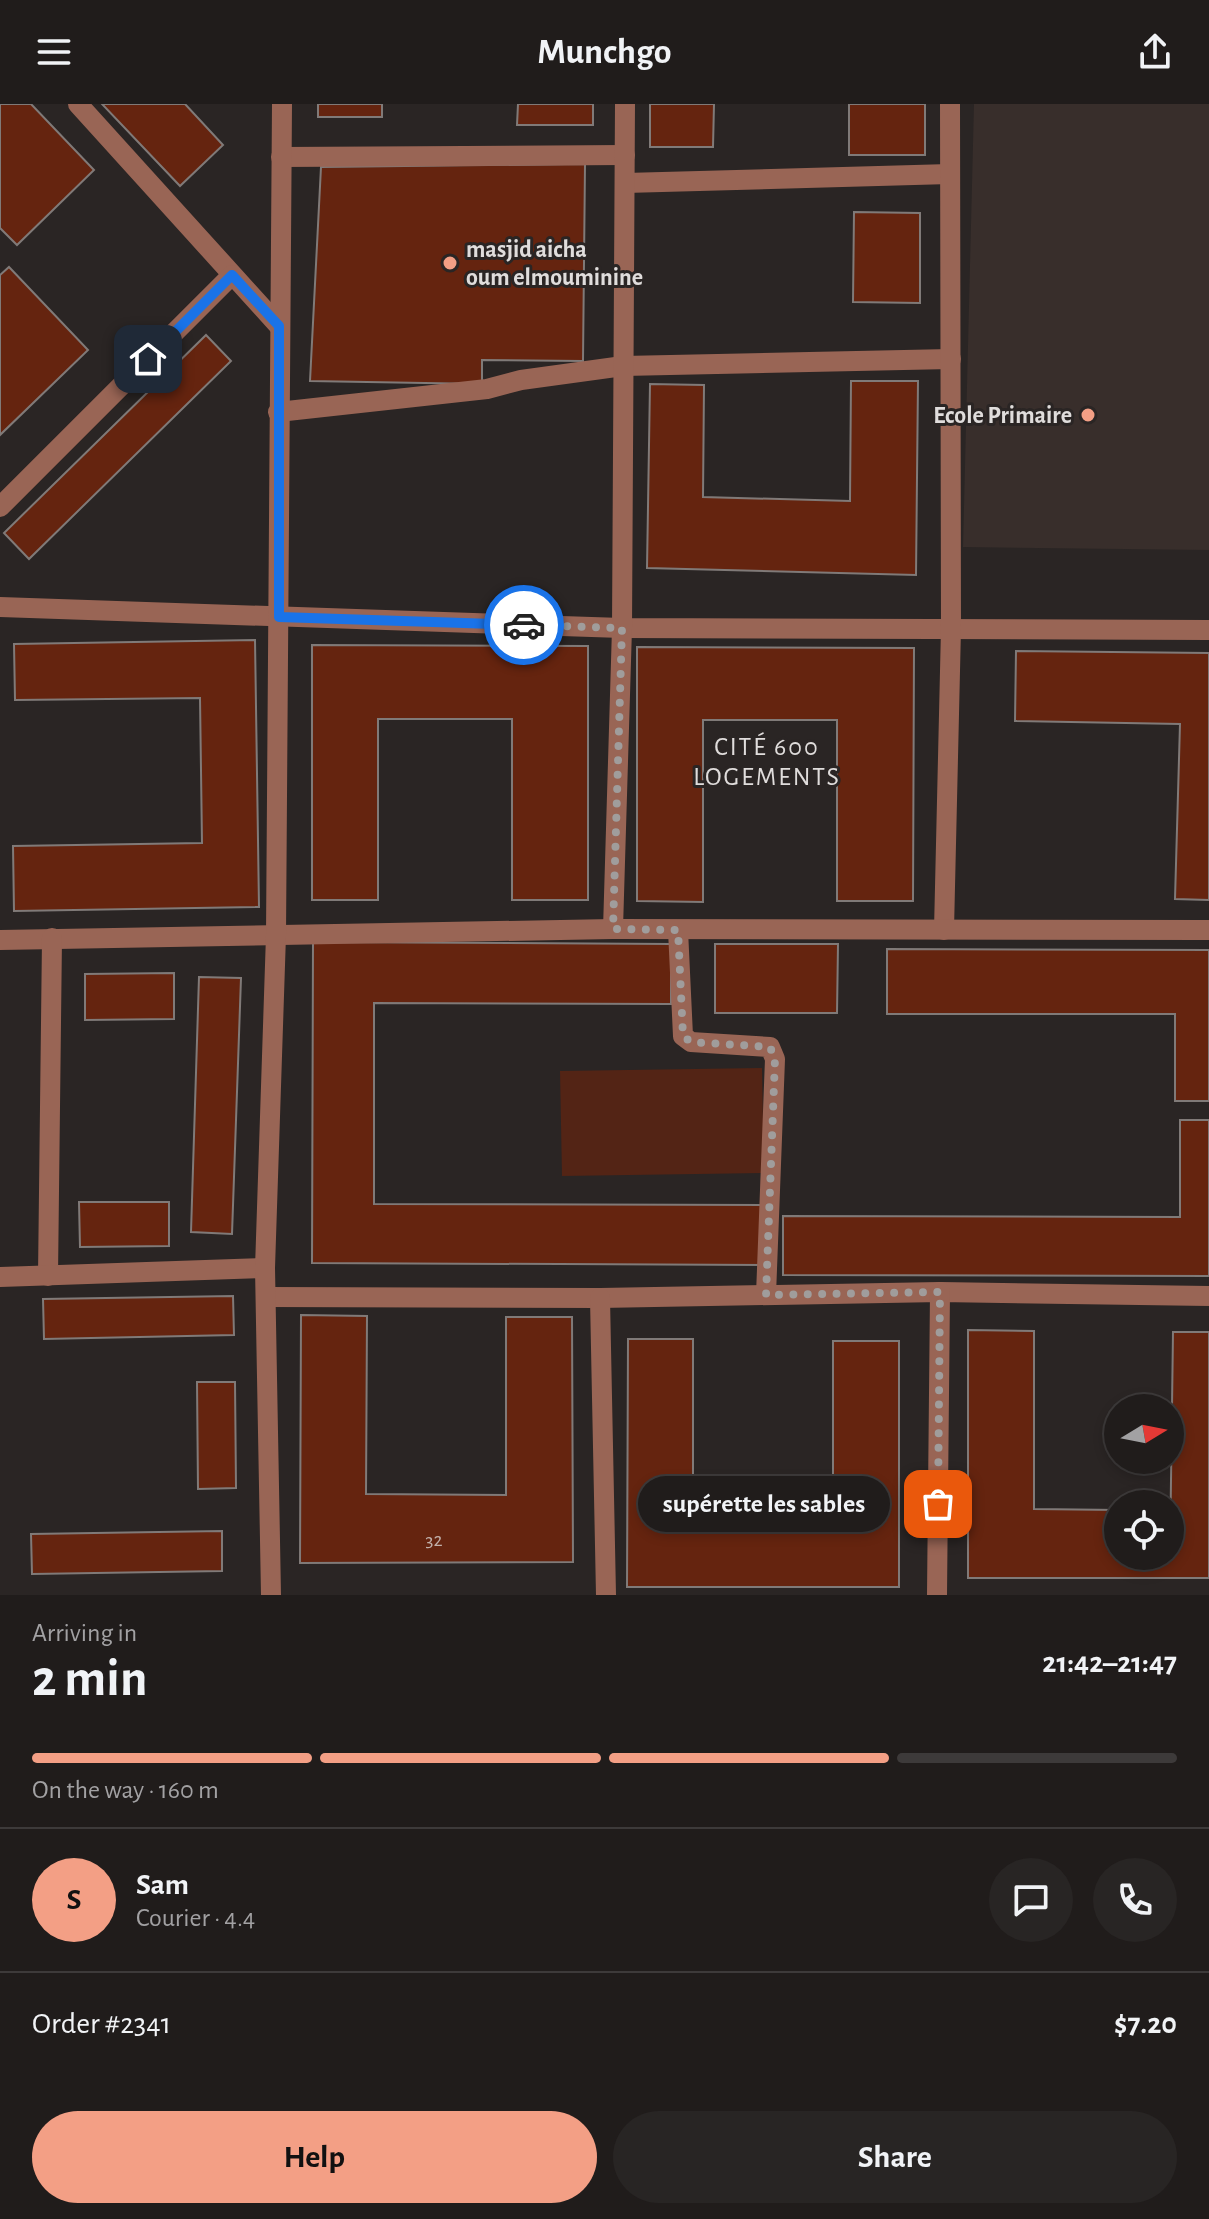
<!DOCTYPE html>
<html lang="en">
<head>
<meta charset="utf-8">
<style>
  body { margin:0; font-family:"Alegreya Sans",sans-serif; background:#282524; color:#f1f3f6; height:100vh; display:flex; flex-direction:column; font-size:30px; white-space:nowrap }
  * { box-sizing:border-box; margin:0 }
  p { font-size:26px; color:#a2a1a3 }
  .icon { flex:none; width:44px; height:44px; fill:none; stroke:currentColor; stroke-width:2; stroke-linecap:round; stroke-linejoin:round }
  .map { position:relative; height:1491px; overflow:hidden }
  .panel { display:flex; flex-direction:column; background:#201c1b; flex:1 }
  .panel>* { flex:none }
  .needle { width:52px; rotate:80deg }
  .controls { position:absolute; left:1104px; top:1290px; display:grid; gap:16px }
  .controls a { display:grid; place-items:center; width:80px; height:80px; border-radius:50%; background:#201c1b; box-shadow:0 4px 12px #0003,0 0 0 2px #3d3a3a; font-size:40px }
  .pin { position:absolute; display:grid; place-items:center; width:68px; height:68px; color:#fff; margin:-34px; border-radius:16px; box-shadow:0 4px 12px #0006 }
  .courier { position:absolute; display:grid; place-items:center; width:80px; height:80px; margin:-40px; border:6px solid #1a73e8; border-radius:50%; background:#fff; color:#222; box-shadow:0 2px 10px #0007 }
  .bubble { position:absolute; height:56px; border-radius:28px; background:#201c1b; box-shadow:0 4px 12px #0003,0 0 0 2px #3d3a3a; font-size:26px; font-weight:700; line-height:56px; text-align:center }
  .summary em { font-style:normal; font-weight:700 }
  .summary div { display:flex; flex-direction:column-reverse }
  .summary { display:flex; align-items:center; justify-content:space-between; height:136px; padding:0 32px }
  h1 { font-size:52px; font-weight:700; line-height:60px }
  .bar { display:grid; grid-template-columns:repeat(4,1fr); gap:12px 8px; align-content:center; height:96px; padding:0 32px }
  .bar i { height:10px; border-radius:6px; background:#3d3a3a }
  .bar .selected { background:#f39f85 }
  .bar p { grid-column:span 4 }
  .line { display:flex; align-items:center; gap:20px; padding:0 32px; border-top:2px solid #3d3a3a }
  .line div { flex:1 }
  .round { display:grid; place-items:center; flex:none; width:84px; height:84px; border-radius:42px; background:#282524 }
  .button { display:flex; gap:16px; margin-top:auto; padding:16px 32px }
  .button a { flex:1; height:92px; border-radius:48px; background:#f39f85; color:#111; font-size:32px; font-weight:700; line-height:92px; text-align:center }
  .button a+a { background:#282524; color:#f1f3f6 }
  header { display:flex; justify-content:space-between; align-items:center; height:104px; padding:0 32px; background:#201c1b; font-size:36px; font-weight:700 }
  .map>svg:first-child { display:block }
  .built { fill:#382e2b }
  .green { fill:#532415 }
  .building { fill:#65240f; stroke:#807a78; stroke-width:2 }
  .lines { fill:none; stroke-linecap:round; stroke-linejoin:round }
  .minor { stroke:#996555; stroke-width:20 }
  .done { stroke:#a09d9c; stroke-width:8; stroke-dasharray:0 14.4 }
  .route { stroke:#1a73e8; stroke-width:10 }
  .poi-dot { fill:#f39f85; stroke:#2a2524; stroke-width:3 }
  .labels { text-anchor:middle; stroke-width:6; stroke-linejoin:round; paint-order:stroke }
  .number-label { font-size:20px; fill:#c1afa9 }
  .poi-label { font-size:24px; font-weight:bold; fill:#e0dddc; stroke:#2a2524; text-anchor:start }
  .neighbourhood-label { font-size:26px; letter-spacing:2px; fill:#e0dddc; stroke:#2a2524 }
</style>
</head>
<body>
<header><svg class="icon" aria-label="menu" viewBox="0 0 24 24"><path d="M4 6h16M4 12h16M4 18h16"/></svg>Munchgo<svg class="icon" aria-label="share" viewBox="0 0 24 24"><path d="M12 15V3M7 8l5-5 5 5M5 13v7h14v-7"/></svg></header>
<div class="map">
<svg width="1209" height="1491" viewBox="0 0 1209 1491">
  <rect width="100%" height="100%" fill="#2a2524"/>
  <!-- built -->
  <path class="built" d="M974 0H1209V446L963 443Z"/>
  <!-- green -->
  <path class="green" d="M762 964 764 1069 562 1072 560 967Z"/>
  <!-- building -->
  <g class="building">
    <path d="M0 0H31L94 66 17 141 0 124Z"/>
    <path d="M102 0H185L223 41 180 82Z"/>
    <rect x="318" y="0" width="64" height="13"/>
    <path d="M518 0H593V21H517Z"/>
    <path d="M650 0H714L713 43H650Z"/>
    <rect x="849" y="0" width="76" height="51"/>
    <path d="M585 60 583 257 482 256V280L310 277 321 63Z"/>
    <path d="M854 108 920 109V199L853 198Z"/>
    <path d="M9 163 88 246 0 331V171Z"/>
    <path d="M206 231 231 257 29 455 4 429Z"/>
    <path d="M851 277H918L916 471 647 464 650 280 704 281 703 393 850 397Z"/>
    <path d="M255 536 259 803 14 807 13 742 202 739 200 594 15 596 14 540Z"/>
    <path d="M312 541 588 542V796H512V615H378V796H312Z"/>
    <path d="M637 543 914 544 913 797H837V616H703V798L637 797Z"/>
    <path d="M1016 547 1209 549V796L1175 795 1180 620 1015 617Z"/>
    <path d="M313 838 671 840V900L374 899V1100L765 1101 764 1161 312 1159Z"/>
    <path d="M715 840H838L837 909H715Z"/>
    <path d="M887 845 1209 846V997H1175V910H887Z"/>
    <path d="M174 869V915L85 916V870Z"/>
    <path d="M199 873 241 874 232 1130 191 1128Z"/>
    <path d="M1180 1016H1209V1172L783 1171V1112L1180 1113Z"/>
    <path d="M79 1098H169V1142L80 1143Z"/>
    <path d="M233 1192 234 1231 44 1235 43 1195Z"/>
    <path d="M301 1211 367 1212 366 1390 506 1391V1213H572L573 1458 300 1459Z"/>
    <path d="M968 1226 1034 1227V1405L1118 1406V1452H1170L1173 1228H1209V1474H968Z"/>
    <path d="M628 1235H693V1414L833 1415V1237H899V1483H627Z"/>
    <path d="M197 1278H235L236 1384 198 1385Z"/>
    <path d="M222 1427V1467L32 1470 31 1430Z"/>
  </g>
  <g class="lines">
    <!-- minor -->
    <g class="minor">
      <path d="M78 0 279 222"/>
      <path d="M281 53 625 51"/>
      <path d="M625 79 950 70"/>
      <path d="M278 308 487 285 521 276 623 262 951 255"/>
      <path d="M0 403 232 171"/>
      <path d="M0 503 622 524 1209 526"/>
      <path d="M613 825 622 524 625 0"/>
      <path d="M678 826 683 932 691 938 770 943 775 955 766 1191"/>
      <path d="M944 826 951 524 950 0"/>
      <path d="M0 836 613 825 1209 826"/>
      <path d="M48 1172 52 834"/>
      <path d="M0 1173 265 1164"/>
      <path d="M266 1193 600 1194 940 1188 1209 1192"/>
      <path d="M600 1194 606 1491"/>
      <path d="M271 1491 265 1164 276 831 282 0"/>
      <path d="M937 1491 940 1188"/>
    </g>
  </g>
  <g class="lines">
    <!-- done -->
    <path class="done" d="M524 521 622 524 613 825 678 826 683 932 691 938 770 943 775 955 766 1191 940 1188 938 1400"/>
    <!-- route -->
    <path class="route" d="M148 255 232 171 279 222V513L524 521"/>
  </g>
  <!-- markers -->
  <g class="poi-dot">
    <circle cx="450" cy="159" r="8"/>
    <circle cx="1088" cy="311" r="8"/>
  </g>
  <g class="labels">
    <!-- number labels -->
    <g class="number-label">
      <text x="434" y="1442">32</text>
    </g>
    <!-- poi labels -->
    <g class="poi-label">
      <text x="466" y="153">masjid aicha<tspan x="466" dy="28">oum elmouminine</tspan></text>
      <text x="1072" y="319" text-anchor="end">Ecole Primaire</text>
    </g>
    <!-- neighbourhood labels -->
    <g class="neighbourhood-label">
      <text x="767" y="651">CITÉ 600<tspan x="767" dy="30">LOGEMENTS</tspan></text>
    </g>
  </g>
</svg>
<div class="controls">
<a><svg class="needle" viewBox="-14 -14 28 28"><path d="M0-13l5 13h-10z" fill="#e53935"/><path d="M0 13l5-13h-10z" fill="#a2a1a3"/></svg></a>
<a><svg class="icon" aria-label="locate" viewBox="0 0 24 24"><circle cx="12" cy="12" r="6"/><path d="M12 2v4M12 18v4M2 12h4M18 12h4"/></svg></a>
</div>
<div class="pin" style="left:938px;top:1400px;background:#ea580c"><svg class="icon" aria-label="bag" viewBox="0 0 24 24"><path d="M5 8h14l-1 12H6zM9 8a3 3 0 0 1 6 0"/></svg></div>
<div class="pin" style="left:148px;top:255px;background:#1f2937"><svg class="icon" aria-label="home" viewBox="0 0 24 24"><path d="M3 11l9-7 9 7M6 9v11h12V9"/></svg></div>
<div class="courier" style="left:524px;top:521px"><svg class="icon" aria-label="car" viewBox="0 0 24 24"><path d="M5 17H2v-5l4-1 3-4h7l3 4 3 1v5h-3M9 17h6M6 11h13"/><circle cx="7" cy="17" r="2"/><circle cx="17" cy="17" r="2"/></svg></div>
<div class="bubble" style="left:638px;top:1372px;width:252px">supérette les sables</div>
</div>
<section class="panel">
<div class="summary"><div><h1>2 min</h1><p>Arriving in</p></div><em>21:42–21:47</em></div>
<div class="bar"><i class="selected"></i><i class="selected"></i><i class="selected"></i><i></i><p>On the way · 160 m</p></div>
<div class="line" style="height:144px"><b class="round" style="background:#f39f85;color:#111">S</b><div><b>Sam</b><p>Courier · 4.4</p></div><a class="round"><svg class="icon" aria-label="chat" viewBox="0 0 24 24"><path d="M4 5h16v11H9l-5 4z"/></svg></a><a class="round"><svg class="icon" aria-label="phone" viewBox="0 0 24 24"><path d="M5 4h4l2 5-3 2q2 4 5 5l2-3 5 2v4C11 20 4 13 5 4z"/></svg></a></div>
<div class="line" style="height:104px"><div>Order #2341</div><b>$7.20</b></div>
<div class="button"><a>Help</a><a>Share</a></div>
</section>
</body>
</html>
